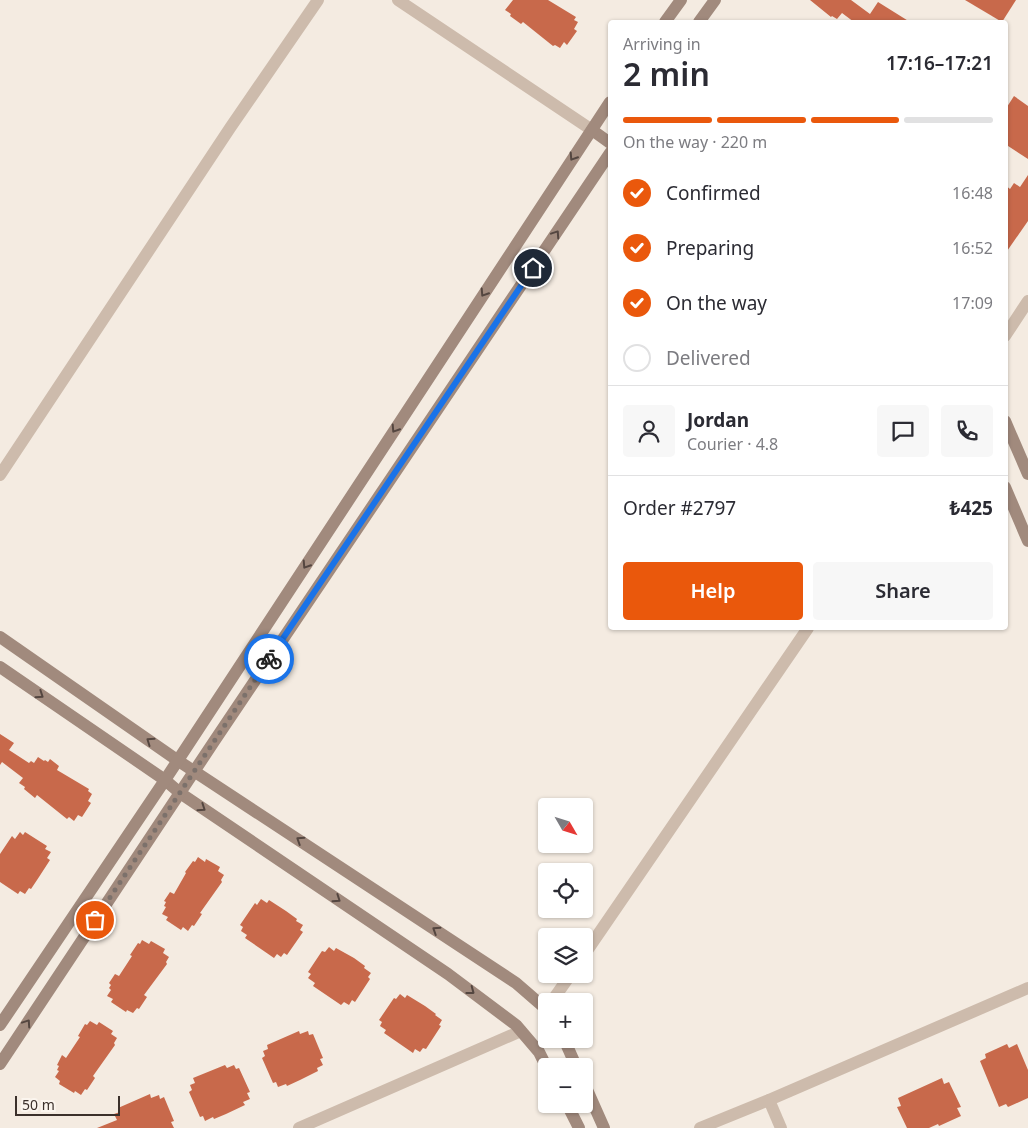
<!DOCTYPE html>
<html lang="en">
<head>
<meta charset="utf-8">
<style>
  body { margin:0; font-family:"Noto Sans",sans-serif; background:#f7f7f7; color:#2b2b33; height:100vh; display:flex; flex-direction:column; font-size:19px; white-space:nowrap }
  * { box-sizing:border-box; margin:0 }
  p { font-size:16px; color:#7c7c81 }
  .icon { flex:none; width:28px; height:28px; fill:none; stroke:currentColor; stroke-width:2; stroke-linecap:round; stroke-linejoin:round }
  .map { position:relative; flex:1; overflow:hidden }
  .side { position:absolute; left:608px; top:20px; width:400px; height:610px; display:flex; flex-direction:column; background:#fff; border-radius:5px; box-shadow:0 1px 4px #0004 }
  .side>* { flex:none }
  .needle { width:32px; rotate:129deg }
  .fabs { position:absolute; left:538px; top:798px; display:grid; gap:10px }
  .fabs a { display:grid; place-items:center; width:55px; height:55px; border-radius:5px; background:#fff; box-shadow:0 1px 4px #0004; font-size:25px }
  .scale { position:absolute; left:15px; bottom:12px; width:105px; box-sizing:border-box; padding-left:5px; border:2px solid #3b302b; border-top:0; font-size:14px; line-height:18px; white-space:nowrap; color:#3b302b; -webkit-text-stroke:4px #fbf5ee; paint-order:stroke }
  .pin { position:absolute; display:grid; place-items:center; width:42px; height:42px; color:#fff; margin:-21px; border:2px solid #fff; border-radius:50%; box-shadow:0 1px 5px #0007 }
  .courier { position:absolute; display:grid; place-items:center; width:50px; height:50px; margin:-25px; border:4px solid #1a73e8; border-radius:50%; background:#fff; color:#222; box-shadow:0 1px 6px #0007 }
  .headline em { font-style:normal; font-weight:600 }
  .headline div { display:flex; flex-direction:column-reverse }
  .headline { display:flex; align-items:center; justify-content:space-between; height:85px; padding:0 15px }
  h1 { font-size:32px; font-weight:600; line-height:38px }
  .bar { display:grid; grid-template-columns:repeat(4,1fr); gap:8px 5px; align-content:center; height:60px; padding:0 15px }
  .bar i { height:6px; border-radius:4px; background:#e1e1e2 }
  .bar .on { background:#ea580c }
  .bar p { grid-column:span 4 }
  .line { display:flex; align-items:center; gap:12px; padding:0 15px; border-top:1px solid #e1e1e2 }
  .line div { flex:1 }
  .round { display:grid; place-items:center; flex:none; width:52px; height:52px; border-radius:5px; background:#f7f7f7 }
  ol { padding:0 15px; list-style:none }
  li { display:flex; align-items:center; gap:15px; height:55px }
  li p { margin-inline-start:auto }
  li .icon { padding:5px; border-radius:50%; background:#ea580c; color:#fff; stroke-width:4 }
  li:last-child { color:#7c7c81 }
  li i { width:28px; height:28px; border:2px solid #e1e1e2; border-radius:50% }
  .cta { display:flex; gap:10px; margin-top:auto; padding:10px 15px }
  .cta a { flex:1; height:58px; border-radius:5px; background:#ea580c; color:#fff; font-size:20px; font-weight:600; line-height:58px; text-align:center }
  .cta a+a { background:#f7f7f7; color:#2b2b33 }
  .map>svg:first-child { display:block }
  .building { fill:#c8694b }
  .lines { fill:none; stroke-linecap:round; stroke-linejoin:round }
  .street { stroke:#cdbbac; stroke-width:12 }
  .secondary { stroke:#a18a7d; stroke-width:12 }
  .oneway { stroke:#544640 }
  .done { stroke:#7c716b; stroke-width:5; stroke-dasharray:0 9 }
  .route { stroke:#1a73e8; stroke-width:6 }
</style>
</head>
<body>
<div class="map">
<svg width="1028" height="1128" viewBox="0 0 1028 1128">
  <rect width="100%" height="100%" fill="#f4ebe1"/>
  <!-- building -->
  <g class="building">
    <path d="M513 0H548L576 17 574 20 578 22 574 29 577 31 567 45 564 42 560 48 555 45 553 46 523 22 521 24 510 16 511 14 505 10Z"/>
    <path d="M810 0H851L870 14 878 2 910 22H854L842 13 837 19 832 16 831 17Z"/>
    <path d="M965 0H1016L1002 22Z"/>
    <path d="M1014 96 1028 106V159L1005 144V110Z"/>
    <path d="M1028 175V221L1005 254V185L1010 189 1014 183 1020 187Z"/>
    <path d="M0 734 14 743 9 750 29 763 31 761 34 763 38 757 44 761 45 760 48 762 50 759 59 766 57 770 89 789 88 791 92 794 88 801 91 803 82 817 78 815 74 821 69 817 67 819 37 795 35 798 24 789 25 787 19 783 23 778 2 762 0 765Z"/>
    <path d="M20 832 23 835 25 832 47 846 45 849 51 852 47 858 50 860 39 877 31 889 29 888 25 894 20 891 18 894 0 882V854L12 836 15 839Z"/>
    <path d="M198 857 205 862 206 859 220 867 218 871 224 875 221 880 222 882 200 913 202 914 194 926 192 925 188 931 183 927 181 930 166 920 168 917 162 914 166 907 164 906 166 902 164 901 170 892 174 894 186 873 185 872 193 861 195 862Z"/>
    <path d="M261 899 267 903 269 900 286 911 297 919 296 921 303 925 300 930 303 932 287 955 284 953 281 957 277 954 274 958 245 938 247 935 241 931 243 927 240 925 255 903 257 905Z"/>
    <path d="M142 940 149 944 151 941 165 949 163 953 169 957 166 962 167 964 144 995 147 997 139 1009 137 1008 133 1013 127 1010 126 1012 111 1002 113 999 107 996 111 990 109 988 111 985 109 983 115 974 119 976 132 956 130 955 138 943 140 944Z"/>
    <path d="M329 947 334 951 336 948 354 958 365 966 364 968 371 973 368 977 370 979 355 1002 352 1000 349 1005 344 1002 341 1005 313 986 315 983 308 978 311 974 308 972 322 951 325 952Z"/>
    <path d="M400 994 405 998 407 995 425 1006 436 1014 435 1015 442 1020 439 1025 441 1026 426 1049 423 1048 420 1052 415 1049 413 1053 384 1033 386 1030 380 1026 382 1022 379 1020 394 998 396 999Z"/>
    <path d="M90 1021 97 1025 99 1022 113 1031 111 1034 117 1038 114 1043 115 1045 93 1076 95 1078 87 1090 85 1089 81 1095 75 1091 74 1093 59 1084 60 1081 55 1077 59 1071 57 1070 59 1066 57 1065 62 1055 66 1058 80 1037 78 1036 85 1024 87 1025Z"/>
    <path d="M299 1031 300 1034 308 1031 309 1035 313 1034 323 1058 320 1059 323 1065 317 1068 318 1071 300 1080 287 1086 286 1084 278 1087 276 1082 273 1083 262 1058 265 1056 263 1051 268 1049 267 1045Z"/>
    <path d="M1007 1044 1009 1048 1017 1044 1028 1070V1098L1008 1107 1006 1104 999 1107 980 1061 986 1058 985 1054Z"/>
    <path d="M225 1065 227 1068 234 1065 236 1069 239 1068 250 1092 247 1093 250 1099 243 1102 245 1105 226 1114 214 1119 213 1117 205 1121 203 1116 200 1117 189 1092 192 1090 190 1085 195 1083 193 1078Z"/>
    <path d="M942 1078 944 1084 949 1082 961 1107 957 1108 961 1116 939 1126 938 1124 929 1128H907L897 1107 901 1106 898 1098Z"/>
    <path d="M150 1094 151 1098 159 1095 160 1099 164 1097 174 1121 171 1122 174 1128H97L117 1120 114 1114 120 1112 118 1108Z"/>
  </g>
  <g class="lines">
    <!-- street -->
    <g class="street">
      <path d="M398 0 592 130"/>
      <path d="M1005 336 1028 301"/>
      <path d="M0 475 230 128 318 0"/>
      <path d="M584 955 808 628"/>
      <path d="M552 1001 571 974"/>
      <path d="M769 1100 781 1128"/>
      <path d="M299 1128 521 1031"/>
      <path d="M700 1128 769 1100 1028 988"/>
    </g>
    <!-- secondary -->
    <g class="secondary">
      <path d="M665 22 681 0"/>
      <path d="M699 22 715 0"/>
      <path d="M592 130 610 143"/>
      <path d="M1005 421 1028 474"/>
      <path d="M1005 487 1028 541"/>
      <path d="M0 637 177 760 516 983 546 1009"/>
      <path d="M0 667 165 780 180 793 448 974 516 1025 539 1052 546 1066"/>
      <path d="M0 1025 165 780 610 102"/>
      <path d="M564 1039 576 1066"/>
      <path d="M0 1064 213 743 610 153"/>
      <path d="M584 1083 604 1128"/>
      <path d="M567 1104 579 1128"/>
    </g>
  </g>
  <!-- one-way arrows -->
  <defs><path id="oneway-chevron" d="M-2-3.5L2.5 0L-2 3.5" fill="none" stroke-width="1.6" stroke-linecap="round" stroke-linejoin="round" transform="scale(1.25)"/></defs>
  <g class="oneway">
    <use href="#oneway-chevron" transform="translate(573 157) rotate(123)"/>
    <use href="#oneway-chevron" transform="translate(556 234) rotate(-56)"/>
    <use href="#oneway-chevron" transform="translate(484 293) rotate(123)"/>
    <use href="#oneway-chevron" transform="translate(395 429) rotate(123)"/>
    <use href="#oneway-chevron" transform="translate(306 565) rotate(123)"/>
    <use href="#oneway-chevron" transform="translate(40 695) rotate(34)"/>
    <use href="#oneway-chevron" transform="translate(150 741) rotate(-145)"/>
    <use href="#oneway-chevron" transform="translate(202 808) rotate(34)"/>
    <use href="#oneway-chevron" transform="translate(300 840) rotate(-147)"/>
    <use href="#oneway-chevron" transform="translate(337 899) rotate(34)"/>
    <use href="#oneway-chevron" transform="translate(436 930) rotate(-147)"/>
    <use href="#oneway-chevron" transform="translate(471 991) rotate(37)"/>
    <use href="#oneway-chevron" transform="translate(27 1023) rotate(-56)"/>
  </g>
  <g class="lines">
    <!-- done -->
    <path class="done" d="M95 920 269 659"/>
    <!-- route -->
    <path class="route" d="M269 659 533 268"/>
  </g>
</svg>
<div class="fabs">
<a><svg class="needle" viewBox="-14 -14 28 28"><path d="M0-13l5 13h-10z" fill="#e53935"/><path d="M0 13l5-13h-10z" fill="#7c7c81"/></svg></a>
<a><svg class="icon" aria-label="locate" viewBox="0 0 24 24"><circle cx="12" cy="12" r="6"/><path d="M12 2v4M12 18v4M2 12h4M18 12h4"/></svg></a>
<a><svg class="icon" aria-label="layers" viewBox="0 0 24 24"><path d="M12 4l9 5-9 5-9-5zM3 14l9 5 9-5"/></svg></a>
<a>+</a>
<a>−</a>
</div>
<div class="scale">50 m</div>
<div class="pin" style="left:95px;top:920px;background:#ea580c"><svg class="icon" aria-label="bag" viewBox="0 0 24 24"><path d="M5 8h14l-1 12H6zM9 8a3 3 0 0 1 6 0"/></svg></div>
<div class="pin" style="left:533px;top:268px;background:#1f2937"><svg class="icon" aria-label="home" viewBox="0 0 24 24"><path d="M3 11l9-7 9 7M6 9v11h12V9"/></svg></div>
<div class="courier" style="left:269px;top:659px"><svg class="icon" aria-label="bike" viewBox="0 0 24 24"><circle cx="6" cy="16" r="4"/><circle cx="18" cy="16" r="4"/><path d="M6 16l4-8h5l3 8M10 8l3 8H6M13 5h3"/></svg></div>
<section class="side">
<div class="headline"><div><h1>2 min</h1><p>Arriving in</p></div><em>17:16–17:21</em></div>
<div class="bar"><i class="on"></i><i class="on"></i><i class="on"></i><i></i><p>On the way · 220 m</p></div>
<ol>
<li><svg class="icon" aria-label="check" viewBox="0 0 24 24"><path d="M5 12l5 5 9-10"/></svg>Confirmed<p>16:48</p></li>
<li><svg class="icon" aria-label="check" viewBox="0 0 24 24"><path d="M5 12l5 5 9-10"/></svg>Preparing<p>16:52</p></li>
<li><svg class="icon" aria-label="check" viewBox="0 0 24 24"><path d="M5 12l5 5 9-10"/></svg>On the way<p>17:09</p></li>
<li><i></i>Delivered</li>
</ol>
<div class="line" style="height:90px"><a class="round"><svg class="icon" aria-label="person" viewBox="0 0 24 24"><circle cx="12" cy="8" r="4"/><path d="M4 21q1-7 8-7t8 7"/></svg></a><div><b>Jordan</b><p>Courier · 4.8</p></div><a class="round"><svg class="icon" aria-label="chat" viewBox="0 0 24 24"><path d="M4 5h16v11H9l-5 4z"/></svg></a><a class="round"><svg class="icon" aria-label="phone" viewBox="0 0 24 24"><path d="M5 4h4l2 5-3 2q2 4 5 5l2-3 5 2v4C11 20 4 13 5 4z"/></svg></a></div>
<div class="line" style="height:65px"><div>Order #2797</div><b>₺425</b></div>
<div class="cta"><a>Help</a><a>Share</a></div>
</section>
</div>
</body>
</html>
